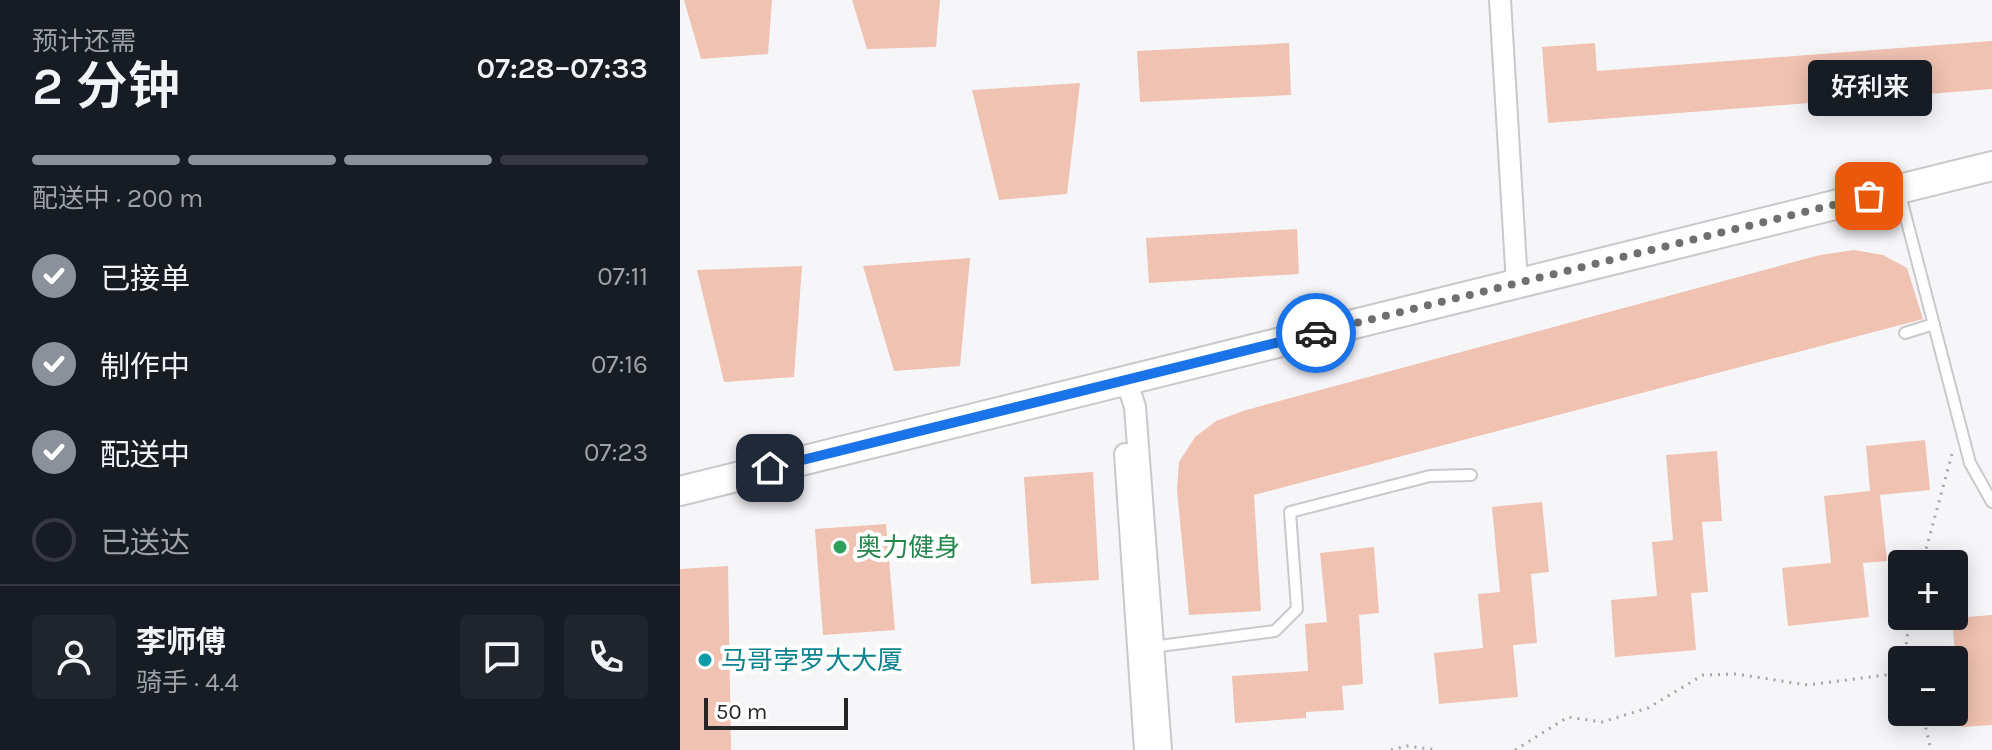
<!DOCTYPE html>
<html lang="zh">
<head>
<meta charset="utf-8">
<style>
  body { margin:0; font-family:Karla,"Noto Sans SC",sans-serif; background:#20242c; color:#f1f3f6; height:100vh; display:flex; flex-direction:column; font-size:30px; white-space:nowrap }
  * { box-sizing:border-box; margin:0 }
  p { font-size:26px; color:#9ea1a6 }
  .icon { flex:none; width:44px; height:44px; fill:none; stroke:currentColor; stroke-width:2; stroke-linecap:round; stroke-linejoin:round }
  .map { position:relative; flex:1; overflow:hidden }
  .details { display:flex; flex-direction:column; background:#171b24; width:680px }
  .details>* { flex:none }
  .tools { position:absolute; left:1208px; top:550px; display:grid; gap:16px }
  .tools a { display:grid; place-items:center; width:80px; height:80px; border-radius:8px; background:#171b24; box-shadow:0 4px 20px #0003; font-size:40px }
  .scale { position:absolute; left:24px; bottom:20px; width:144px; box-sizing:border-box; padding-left:8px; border:4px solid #262627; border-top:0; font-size:22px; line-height:28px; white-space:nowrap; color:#262627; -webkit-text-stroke:6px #fff; paint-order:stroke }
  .pin { position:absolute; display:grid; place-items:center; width:68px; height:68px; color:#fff; margin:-34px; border-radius:16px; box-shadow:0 4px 12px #0006 }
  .courier { position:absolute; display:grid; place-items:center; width:80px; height:80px; margin:-40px; border:6px solid #1a73e8; border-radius:50%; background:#fff; color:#222; box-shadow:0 2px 10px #0007 }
  .bubble { position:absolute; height:56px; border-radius:8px; background:#171b24; box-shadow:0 4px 20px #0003; font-size:26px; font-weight:600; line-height:56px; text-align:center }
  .headline em { font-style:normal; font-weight:600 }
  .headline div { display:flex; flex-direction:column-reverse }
  .headline { display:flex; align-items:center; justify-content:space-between; height:136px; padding:0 32px }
  h1 { font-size:52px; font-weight:600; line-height:60px }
  .bar { display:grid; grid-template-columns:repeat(4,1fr); gap:12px 8px; align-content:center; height:96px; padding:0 32px }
  .bar i { height:10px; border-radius:6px; background:#363941 }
  .bar .current { background:#8c9099 }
  .bar p { grid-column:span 4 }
  .line { display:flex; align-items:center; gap:20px; padding:0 32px; border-top:2px solid #363941 }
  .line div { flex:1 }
  .round { display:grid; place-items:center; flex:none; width:84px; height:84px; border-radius:8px; background:#20242c }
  ol { padding:0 32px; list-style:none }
  li { display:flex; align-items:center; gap:24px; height:88px }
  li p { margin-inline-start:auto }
  li .icon { padding:8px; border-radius:50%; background:#8c9099; color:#fff; stroke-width:4 }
  li:last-child { color:#9ea1a6 }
  li i { width:44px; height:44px; border:4px solid #363941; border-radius:50% }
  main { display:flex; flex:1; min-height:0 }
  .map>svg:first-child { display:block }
  .building { fill:#f0c2b1 }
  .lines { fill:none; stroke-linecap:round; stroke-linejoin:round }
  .lane-casing { stroke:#c9c8cc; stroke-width:14 }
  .street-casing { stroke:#c9c8cc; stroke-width:24 }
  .secondary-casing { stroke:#c9c8cc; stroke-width:32 }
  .path { stroke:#a6a6a8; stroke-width:3; stroke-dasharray:2 6; stroke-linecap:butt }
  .lane { stroke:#fff; stroke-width:10 }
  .street { stroke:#fff; stroke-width:20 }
  .secondary { stroke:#fff; stroke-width:28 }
  .done { stroke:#6f6f70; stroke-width:8; stroke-dasharray:0 14.4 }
  .route { stroke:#1a73e8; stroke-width:10 }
  .leisure-dot { fill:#2e9e5b; stroke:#fff; stroke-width:3 }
  .culture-dot { fill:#0f9aa8; stroke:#fff; stroke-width:3 }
  .labels { text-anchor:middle; stroke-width:8; stroke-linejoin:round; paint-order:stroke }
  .leisure-label { font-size:26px; fill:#27864d; stroke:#fff; text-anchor:start }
  .culture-label { font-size:26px; fill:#0d838f; stroke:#fff; text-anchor:start }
</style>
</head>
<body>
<main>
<section class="details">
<div class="headline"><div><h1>2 分钟</h1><p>预计还需</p></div><em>07:28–07:33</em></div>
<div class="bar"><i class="current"></i><i class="current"></i><i class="current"></i><i></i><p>配送中 · 200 m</p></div>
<ol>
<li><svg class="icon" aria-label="check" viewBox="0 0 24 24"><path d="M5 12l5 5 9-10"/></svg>已接单<p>07:11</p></li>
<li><svg class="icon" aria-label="check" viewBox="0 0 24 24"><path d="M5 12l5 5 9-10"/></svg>制作中<p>07:16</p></li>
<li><svg class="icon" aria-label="check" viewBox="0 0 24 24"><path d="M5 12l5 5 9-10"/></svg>配送中<p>07:23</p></li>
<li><i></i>已送达</li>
</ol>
<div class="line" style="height:144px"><a class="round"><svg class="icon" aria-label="person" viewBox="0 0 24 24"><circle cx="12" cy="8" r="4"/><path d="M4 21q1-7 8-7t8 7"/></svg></a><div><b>李师傅</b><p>骑手 · 4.4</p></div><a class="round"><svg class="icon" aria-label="chat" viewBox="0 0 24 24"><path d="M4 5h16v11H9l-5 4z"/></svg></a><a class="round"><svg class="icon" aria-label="phone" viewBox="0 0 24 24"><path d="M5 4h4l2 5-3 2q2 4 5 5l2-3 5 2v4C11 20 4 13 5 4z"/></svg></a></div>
</section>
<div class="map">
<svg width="1312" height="750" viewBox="0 0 1312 750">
  <rect width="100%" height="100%" fill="#f6f6f9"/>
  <!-- building -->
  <g class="building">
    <path d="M4 0H92L88 54 21 59Z"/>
    <path d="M172 0H260L256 47 187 49Z"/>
    <path d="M1312 41V89L868 123 862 47 915 43 917 71Z"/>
    <path d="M609 43 611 95 460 102 457 51Z"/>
    <path d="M400 83 387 194 319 200 292 90Z"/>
    <path d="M617 229 619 274 469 283 466 238Z"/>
    <path d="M1174 250 1203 255 1227 268 1243 319 574 495 581 611 509 615 497 490 499 462 515 437 536 421 566 410 1140 255Z"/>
    <path d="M290 258 280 366 214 371 183 266Z"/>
    <path d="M122 266 114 377 44 382 17 270Z"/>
    <path d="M1245 440 1250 490 1200 495 1207 561 1183 563 1189 617 1108 626 1102 568 1151 563 1144 496 1190 491 1186 446Z"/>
    <path d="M1037 451 1042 521 1022 522 1028 592 1011 593 1016 650 935 657 931 600 977 596 972 542 993 540 986 455Z"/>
    <path d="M413 472 419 580 351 584 344 477Z"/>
    <path d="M862 502 869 572 851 574 857 643 833 645 838 697 759 704 754 653 803 648 798 594 820 592 812 507Z"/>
    <path d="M206 524 215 630 143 635 135 529Z"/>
    <path d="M694 547 699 613 679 615 683 684 662 686 664 710 626 712V718L555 723 552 676 628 671 625 624 647 622 640 553Z"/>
    <path d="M48 566 51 750H0V569Z"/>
    <path d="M1312 615V725L1281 727 1272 618Z"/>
  </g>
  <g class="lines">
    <defs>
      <g id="lane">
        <path d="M1219 191 1290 463 1312 502"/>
        <path d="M1225 333 1254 324"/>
        <path d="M472 647 595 631 617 609 610 512 750 476 791 475"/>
      </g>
      <g id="street">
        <path d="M820 0 837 284"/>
        <path d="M446 379 455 407 481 750"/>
        <path d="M445 454 465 750"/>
      </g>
      <path id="secondary" d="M0 491 1312 166"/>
    </defs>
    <!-- lane casing -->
    <use href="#lane" class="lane-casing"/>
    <!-- street casing -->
    <use href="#street" class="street-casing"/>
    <!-- secondary casing -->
    <use href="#secondary" class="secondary-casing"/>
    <!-- path -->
    <g class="path">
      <path d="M1242 564 1272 454"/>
      <path d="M1224 660 1230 616"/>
      <path d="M1242 712 1251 750"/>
      <path d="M711 750 727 746 758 750"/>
      <path d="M835 750 888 717 922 722 968 708 1023 675 1056 674 1128 685 1222 673"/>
    </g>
    <!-- lane -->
    <use href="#lane" class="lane"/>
    <!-- street -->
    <use href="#street" class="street"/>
    <!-- secondary -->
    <use href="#secondary" class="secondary"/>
  </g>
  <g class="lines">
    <!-- done -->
    <path class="done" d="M636 333 1189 196"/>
    <!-- route -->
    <path class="route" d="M90 468 636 333"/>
  </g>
  <!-- markers -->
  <circle class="leisure-dot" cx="160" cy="547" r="8"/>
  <circle class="culture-dot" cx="25" cy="660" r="8"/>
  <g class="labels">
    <!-- leisure labels -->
    <g class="leisure-label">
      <text x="176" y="556">奥力健身</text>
    </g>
    <!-- culture labels -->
    <g class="culture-label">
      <text x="41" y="669">马哥孛罗大大厦</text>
    </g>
  </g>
</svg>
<div class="tools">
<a>+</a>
<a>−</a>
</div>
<div class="scale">50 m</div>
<div class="pin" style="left:1189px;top:196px;background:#ea580c"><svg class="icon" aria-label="bag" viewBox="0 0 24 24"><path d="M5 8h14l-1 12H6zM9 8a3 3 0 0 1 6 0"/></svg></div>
<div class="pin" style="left:90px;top:468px;background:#1f2937"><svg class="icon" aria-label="home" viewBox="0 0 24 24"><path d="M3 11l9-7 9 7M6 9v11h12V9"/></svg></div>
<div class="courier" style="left:636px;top:333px"><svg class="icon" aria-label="car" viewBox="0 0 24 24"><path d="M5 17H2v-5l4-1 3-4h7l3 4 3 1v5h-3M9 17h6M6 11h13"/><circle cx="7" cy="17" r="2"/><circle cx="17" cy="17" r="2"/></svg></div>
<div class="bubble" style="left:1128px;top:60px;width:124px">好利来</div>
</div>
</main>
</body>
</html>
